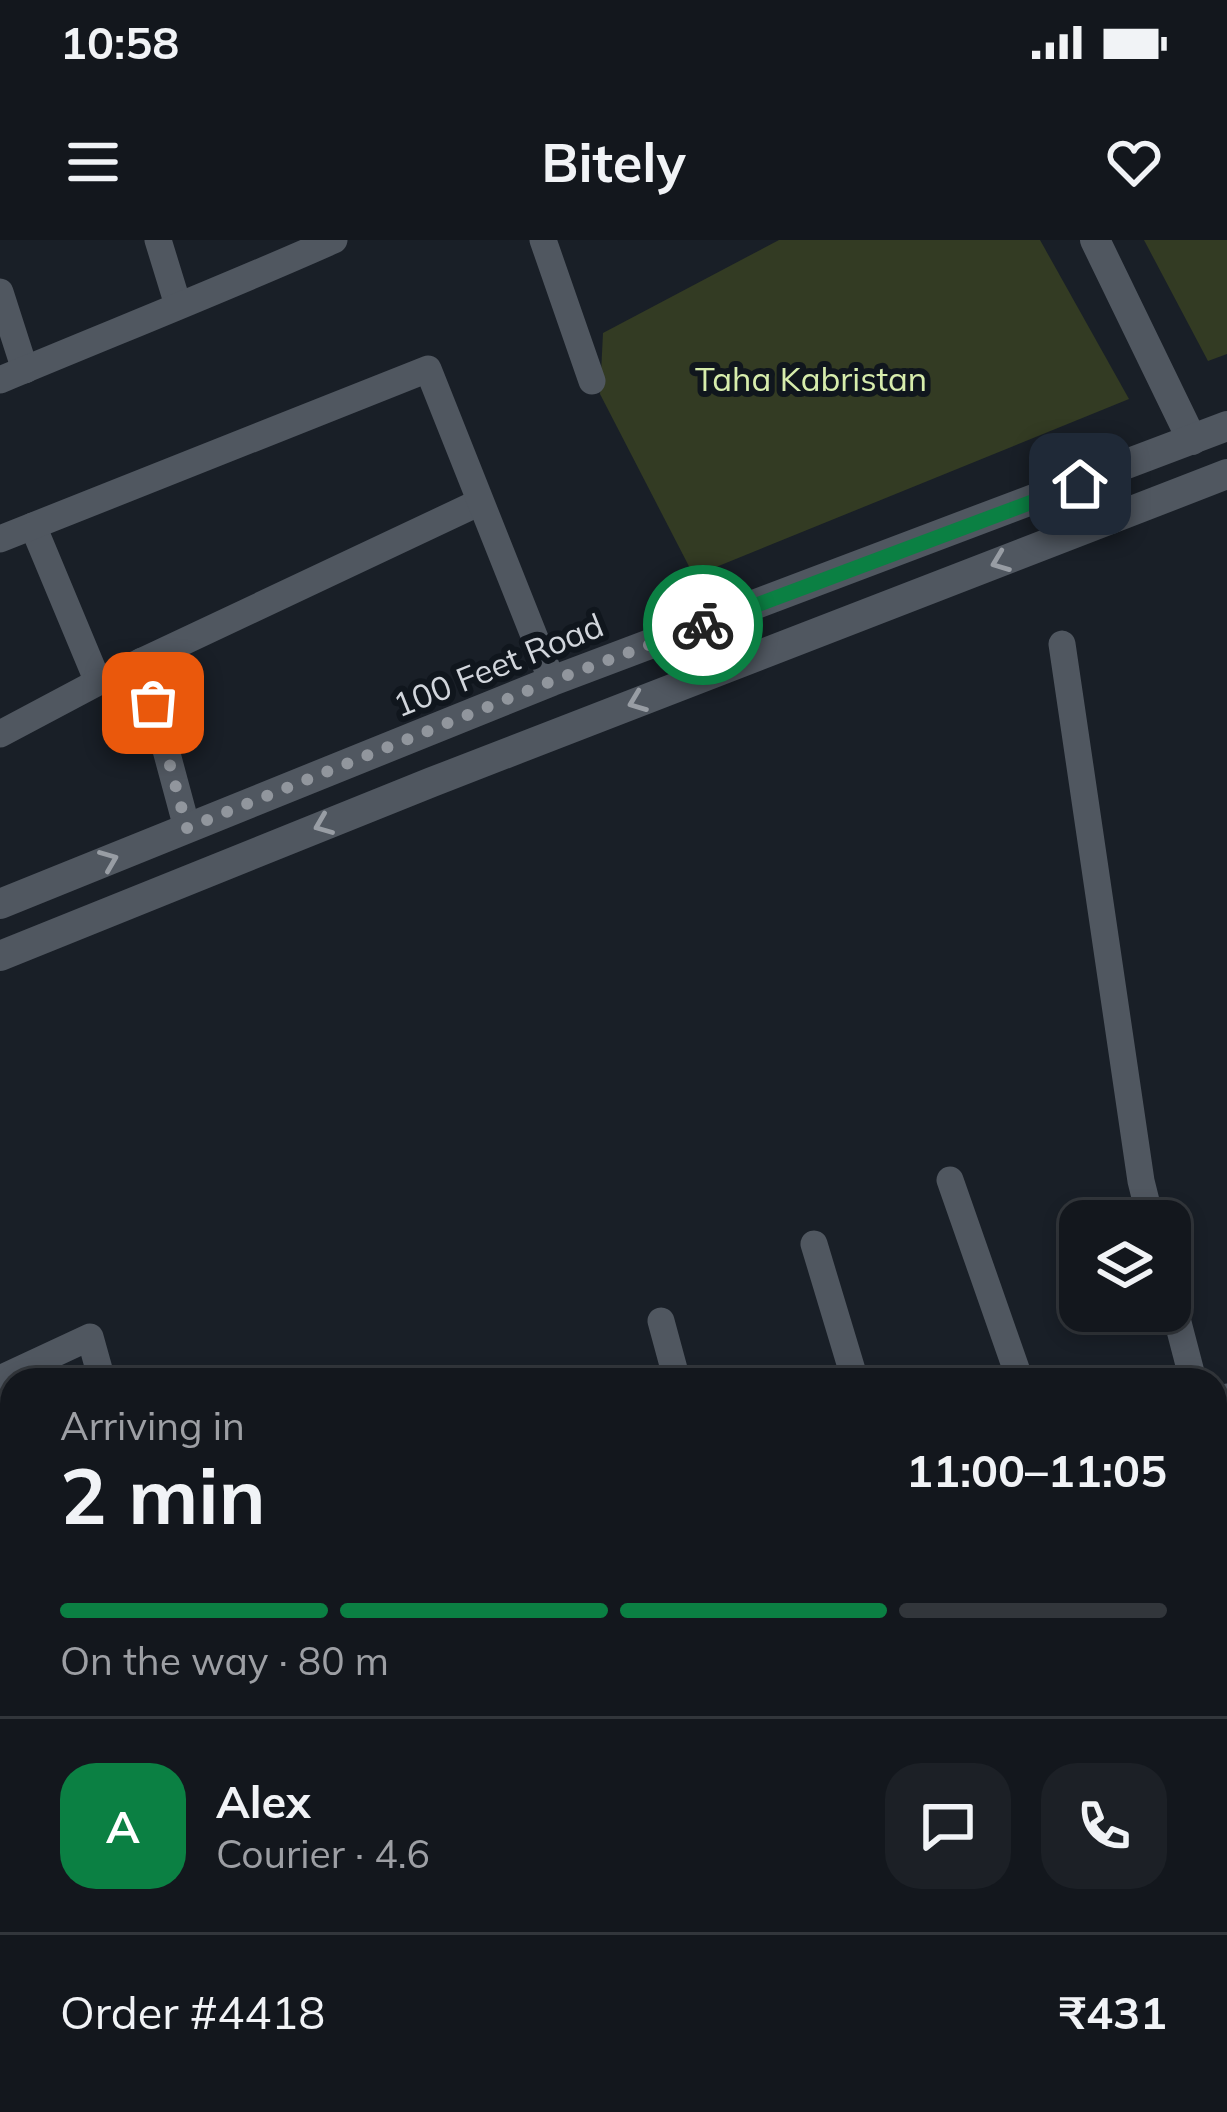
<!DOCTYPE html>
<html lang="en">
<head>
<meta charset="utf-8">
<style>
  body { margin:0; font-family:Mulish,sans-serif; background:#1c2026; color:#f1f3f6; height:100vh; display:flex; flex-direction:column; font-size:45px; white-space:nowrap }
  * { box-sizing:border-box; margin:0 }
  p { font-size:39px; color:#9d9fa4 }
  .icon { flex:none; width:66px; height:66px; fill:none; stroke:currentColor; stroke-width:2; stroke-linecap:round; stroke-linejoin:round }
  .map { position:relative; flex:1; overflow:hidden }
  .sheet { position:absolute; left:0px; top:1128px; width:1227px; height:744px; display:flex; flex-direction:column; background:#13171d; border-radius:36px 36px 0 0; box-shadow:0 6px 18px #0003,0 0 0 3px #32363b }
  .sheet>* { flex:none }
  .tools { position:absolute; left:1059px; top:960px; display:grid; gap:24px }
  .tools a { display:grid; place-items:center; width:132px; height:132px; border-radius:24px; background:#13171d; box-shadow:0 6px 18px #0003,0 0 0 3px #32363b; font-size:60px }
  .pin { position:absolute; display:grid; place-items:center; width:102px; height:102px; color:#fff; margin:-51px; border-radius:24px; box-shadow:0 6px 18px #0006 }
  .courier { position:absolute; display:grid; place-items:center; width:120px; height:120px; margin:-60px; border:9px solid #0b8043; border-radius:50%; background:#fff; color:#222; box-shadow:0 3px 15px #0007 }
  .head em { font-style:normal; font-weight:700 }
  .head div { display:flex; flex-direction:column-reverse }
  .head { display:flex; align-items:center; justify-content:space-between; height:204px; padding:0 60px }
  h1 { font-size:78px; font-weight:700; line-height:90px }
  .bar { display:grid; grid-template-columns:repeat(4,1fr); gap:18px 12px; align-content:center; height:144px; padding:0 60px }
  .bar i { height:15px; border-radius:9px; background:#32363b }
  .bar .on { background:#0b8043 }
  .bar p { grid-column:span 4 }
  .line { display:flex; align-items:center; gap:30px; padding:0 60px; border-top:3px solid #32363b }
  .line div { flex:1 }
  .round { display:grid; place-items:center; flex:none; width:126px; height:126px; border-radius:36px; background:#1c2026 }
  .status { display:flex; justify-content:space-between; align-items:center; height:84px; padding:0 60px; background:#13171d; direction:ltr }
  .status svg { height:33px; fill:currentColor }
  header { display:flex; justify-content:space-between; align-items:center; height:156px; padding:0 60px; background:#13171d; font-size:54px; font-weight:700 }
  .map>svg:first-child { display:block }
  .green { fill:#333b23 }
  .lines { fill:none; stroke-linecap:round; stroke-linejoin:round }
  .minor { stroke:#505760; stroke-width:27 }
  .tertiary { stroke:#505760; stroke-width:30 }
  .secondary { stroke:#505760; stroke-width:30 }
  .oneway { stroke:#989da4 }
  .done { stroke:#91969d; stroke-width:12; stroke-dasharray:0 21.6 }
  .route { stroke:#0b8043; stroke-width:15 }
  .labels { text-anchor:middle; stroke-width:12; stroke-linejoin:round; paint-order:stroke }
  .park-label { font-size:33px; fill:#d7edac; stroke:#10161d }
  .street-label { font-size:33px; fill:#d2d6dc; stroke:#10161d }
</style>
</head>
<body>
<div class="status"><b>10:58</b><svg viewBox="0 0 49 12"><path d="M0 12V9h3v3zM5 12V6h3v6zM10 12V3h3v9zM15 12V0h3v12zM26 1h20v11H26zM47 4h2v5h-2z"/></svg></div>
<header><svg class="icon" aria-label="menu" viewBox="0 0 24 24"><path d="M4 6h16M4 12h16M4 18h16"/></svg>Bitely<svg class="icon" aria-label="heart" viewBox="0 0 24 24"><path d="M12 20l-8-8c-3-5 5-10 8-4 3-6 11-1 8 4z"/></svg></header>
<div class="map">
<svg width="1227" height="1872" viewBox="0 0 1227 1872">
  <rect width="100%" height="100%" fill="#191f27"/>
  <!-- green -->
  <g class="green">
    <path d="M779 0H1040L1129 159 694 336 600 154 603 93Z"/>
    <path d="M1144 0H1227V114L1208 121Z"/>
  </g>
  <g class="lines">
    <!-- minor -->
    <g class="minor">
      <path d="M158 0 178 65"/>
      <path d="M543 0 592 141"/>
      <path d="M0 52 25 130"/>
      <path d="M0 140C112 93 224 49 334 0"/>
      <path d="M33 286 98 442 480 262"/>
      <path d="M0 299 428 129 552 441"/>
      <path d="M1062 404 1141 941 1151 981"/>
      <path d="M142 421 187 588"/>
      <path d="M0 494 98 442"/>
      <path d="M950 940 1020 1140"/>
      <path d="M814 1004 855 1140"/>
      <path d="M1170 1052 1193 1140"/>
      <path d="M661 1081 677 1140"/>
      <path d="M0 1139 90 1097 102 1140"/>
      <path d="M1215 1161 1227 1157"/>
      <path d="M1215 1372 1227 1368"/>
      <path d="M1215 1553 1227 1596"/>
      <path d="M0 1561 12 1601"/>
      <path d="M0 1828 12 1823"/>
      <path d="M113 1860 116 1872"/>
      <path d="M312 1860 316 1872"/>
      <path d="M492 1860 495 1872"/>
      <path d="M654 1860 657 1872"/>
      <path d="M811 1860 814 1872"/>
      <path d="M968 1860 971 1872"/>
      <path d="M1135 1860 1139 1872"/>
    </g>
    <!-- tertiary -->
    <path class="tertiary" d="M1095 0 1192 200"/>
    <!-- secondary -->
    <g class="secondary">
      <path d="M0 664 552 441 1227 186"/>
      <path d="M0 716 432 542 1227 234"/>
    </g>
  </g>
  <!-- one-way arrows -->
  <defs><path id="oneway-chevron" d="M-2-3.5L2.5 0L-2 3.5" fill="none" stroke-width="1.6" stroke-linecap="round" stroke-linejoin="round" transform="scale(3)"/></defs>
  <g class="oneway">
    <use href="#oneway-chevron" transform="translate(1000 322) rotate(159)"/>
    <use href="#oneway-chevron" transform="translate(637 462) rotate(159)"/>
    <use href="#oneway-chevron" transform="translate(323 585) rotate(158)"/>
    <use href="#oneway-chevron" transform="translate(109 620) rotate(-22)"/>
  </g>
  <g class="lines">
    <!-- done -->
    <path class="done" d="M153 463 187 588 552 441 703 385"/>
    <!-- route -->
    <path class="route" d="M703 385 1080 244"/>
  </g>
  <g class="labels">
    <!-- park labels -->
    <g class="park-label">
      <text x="811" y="151">Taha Kabristan</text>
    </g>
    <!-- street labels -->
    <g class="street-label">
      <text transform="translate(498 425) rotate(-22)" y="12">100 Feet Road</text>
    </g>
  </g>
</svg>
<div class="tools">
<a><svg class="icon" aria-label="layers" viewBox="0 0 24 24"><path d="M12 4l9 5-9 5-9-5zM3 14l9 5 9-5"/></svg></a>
</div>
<div class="pin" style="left:153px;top:463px;background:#ea580c"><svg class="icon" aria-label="bag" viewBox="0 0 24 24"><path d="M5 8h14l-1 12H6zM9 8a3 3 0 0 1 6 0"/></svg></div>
<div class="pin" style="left:1080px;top:244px;background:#1f2937"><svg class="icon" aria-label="home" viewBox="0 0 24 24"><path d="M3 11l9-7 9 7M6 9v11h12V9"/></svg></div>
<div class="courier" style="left:703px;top:385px"><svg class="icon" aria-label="bike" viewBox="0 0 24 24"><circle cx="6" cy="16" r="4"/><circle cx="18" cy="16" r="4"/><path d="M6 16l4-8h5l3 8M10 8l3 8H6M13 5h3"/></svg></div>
<section class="sheet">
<div class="head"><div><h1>2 min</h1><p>Arriving in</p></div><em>11:00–11:05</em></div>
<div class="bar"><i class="on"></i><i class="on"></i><i class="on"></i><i></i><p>On the way · 80 m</p></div>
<div class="line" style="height:216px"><b class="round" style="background:#0b8043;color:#fff">A</b><div><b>Alex</b><p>Courier · 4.6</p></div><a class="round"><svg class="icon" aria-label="chat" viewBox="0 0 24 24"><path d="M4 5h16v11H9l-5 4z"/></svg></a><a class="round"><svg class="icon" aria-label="phone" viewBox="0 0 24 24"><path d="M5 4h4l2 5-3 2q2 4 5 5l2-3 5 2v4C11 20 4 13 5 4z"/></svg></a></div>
<div class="line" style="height:156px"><div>Order #4418</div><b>₹431</b></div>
</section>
</div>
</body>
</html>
